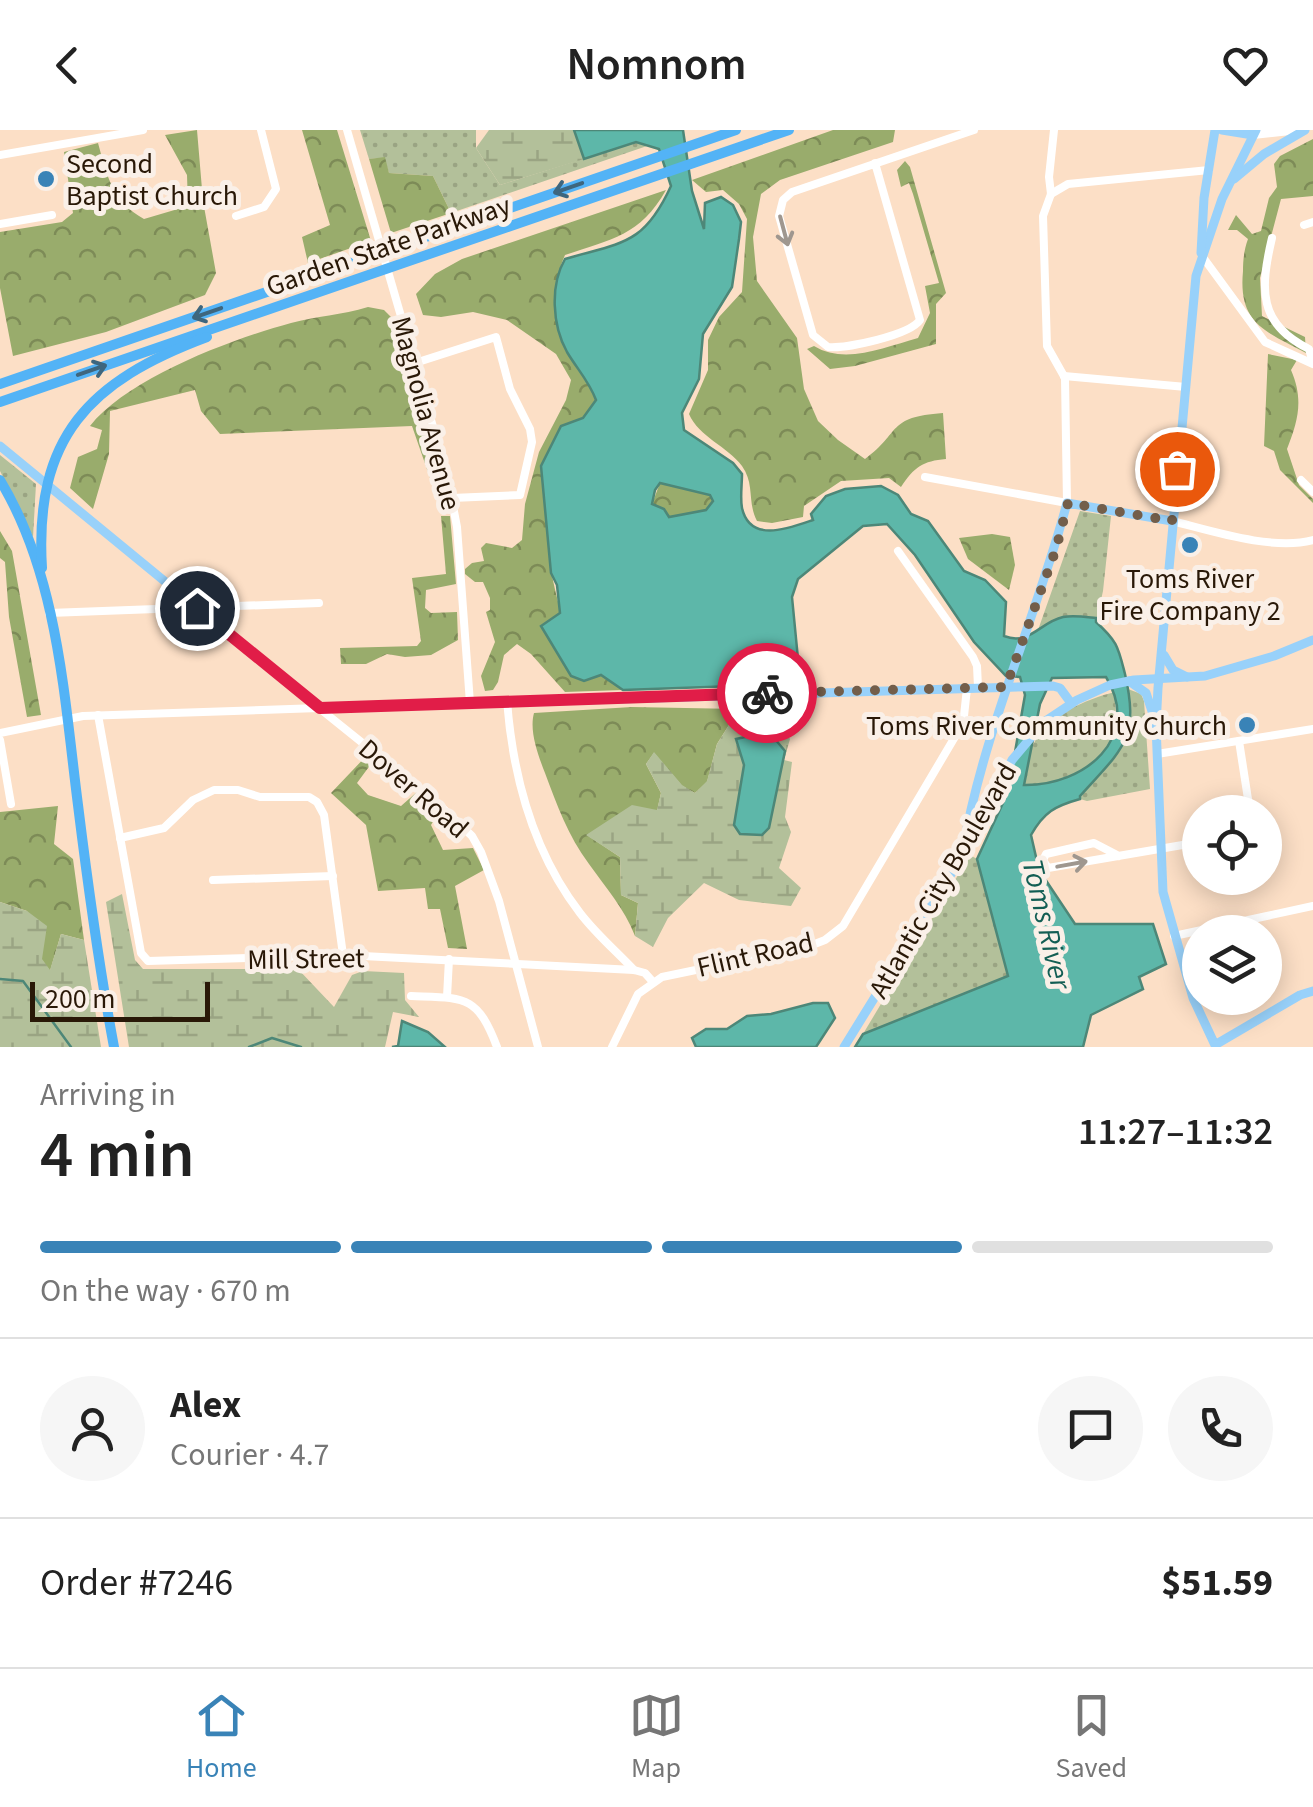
<!DOCTYPE html>
<html lang="en">
<head>
<meta charset="utf-8">
<style>
  body { margin:0; font-family:"Source Sans 3",sans-serif; background:#f6f6f6; color:#222; height:100vh; display:flex; flex-direction:column; font-size:38px; white-space:nowrap }
  * { box-sizing:border-box; margin:0 }
  p { font-size:32px; color:#767676 }
  .icon { flex:none; width:55px; height:55px; fill:none; stroke:currentColor; stroke-width:2; stroke-linecap:round; stroke-linejoin:round }
  .map { position:relative; height:917px; overflow:hidden }
  .side { display:flex; flex-direction:column; background:#fff; flex:1 }
  .side>* { flex:none }
  .buttons { position:absolute; left:1182px; top:665px; display:grid; gap:20px }
  .buttons a { display:grid; place-items:center; width:100px; height:100px; border-radius:50%; background:#fff; box-shadow:0 5px 25px #0003; font-size:50px }
  .scale { position:absolute; left:30px; bottom:25px; width:180px; box-sizing:border-box; padding-left:10px; border:5px solid #291807; border-top:0; font-size:28px; line-height:35px; white-space:nowrap; color:#291807; -webkit-text-stroke:8px #faf0e8; paint-order:stroke }
  .pin { position:absolute; display:grid; place-items:center; width:85px; height:85px; color:#fff; margin:-42px; border:5px solid #fff; border-radius:50%; box-shadow:0 2px 10px #0007 }
  .courier { position:absolute; display:grid; place-items:center; width:100px; height:100px; margin:-50px; border:8px solid #e11d48; border-radius:50%; background:#fff; color:#222; box-shadow:0 2px 12px #0007 }
  .head em { font-style:normal; font-weight:600 }
  .head div { display:flex; flex-direction:column-reverse }
  .head { display:flex; align-items:center; justify-content:space-between; height:170px; padding:0 40px }
  h1 { font-size:65px; font-weight:600; line-height:75px }
  .bar { display:grid; grid-template-columns:repeat(4,1fr); gap:15px 10px; align-content:center; height:120px; padding:0 40px }
  .bar i { height:12px; border-radius:8px; background:#e0e0e0 }
  .bar .on { background:#3983b7 }
  .bar p { grid-column:span 4 }
  .line { display:flex; align-items:center; gap:25px; padding:0 40px; border-top:2px solid #e0e0e0 }
  .line div { flex:1 }
  .round { display:grid; place-items:center; flex:none; width:105px; height:105px; border-radius:52px; background:#f6f6f6 }
  header { display:flex; justify-content:space-between; align-items:center; height:130px; padding:0 40px; background:#fff; font-size:45px; font-weight:600 }
  .tabs { display:flex; justify-content:space-around; align-items:center; height:140px; border-top:2px solid #e0e0e0; background:#fff; font-size:28px; color:#767676 }
  .tabs a { display:grid; justify-items:center; gap:5px }
  .tabs .on { color:#3983b7 }
  .map>svg:first-child { display:block }
  .grass { fill:url(#grass-dots) }
  .forest { fill:url(#forest-crowns) }
  .wetland { fill:url(#wetland-marsh) }
  .water { fill:#5db7a9; stroke:#4d8778; stroke-width:2.5; fill-rule:evenodd }
  .lines { fill:none; stroke-linecap:round; stroke-linejoin:round }
  .stream { stroke:#4d8778; stroke-width:2.5 }
  .minor { stroke:#fff; stroke-width:8 }
  .major { stroke:#98d1fa; stroke-width:9 }
  .highway { stroke:#53b3f6; stroke-width:10 }
  .oneway { stroke:#3e667e }
  .oneway2 { stroke:#9f978f }
  .done { stroke:#735e4a; stroke-width:10; stroke-dasharray:0 18 }
  .route { stroke:#e11d48; stroke-width:12 }
  .poi-dot { fill:#3983b7; stroke:#faf0e8; stroke-width:4 }
  .labels { text-anchor:middle; stroke-width:10; stroke-linejoin:round; paint-order:stroke }
  .poi-label { font-size:28px; fill:#291807; stroke:#faf0e8; text-anchor:start }
  .street-label { font-size:28px; fill:#291807; stroke:#faf0e8 }
  .water-label { font-size:30px; font-style:italic; fill:#135e54; stroke:#faf0e8 }
</style>
</head>
<body>
<header><svg class="icon" aria-label="back" viewBox="0 0 24 24"><path d="M15 5l-7 7 7 7"/></svg>Nomnom<svg class="icon" aria-label="heart" viewBox="0 0 24 24"><path d="M12 20l-8-8c-3-5 5-10 8-4 3-6 11-1 8 4z"/></svg></header>
<div class="map">
<svg width="1313" height="917" viewBox="0 0 1313 917">
  <defs>
    <pattern id="grass-dots" width="8" height="8" patternUnits="userSpaceOnUse" patternTransform="scale(2.5)"><rect width="8" height="8" fill="#b3c09a"/><path d="M2 2h.1M6 6h.1" fill="none" stroke="#9aa483" stroke-width="1.8" stroke-linecap="round"/></pattern>
    <pattern id="forest-crowns" width="20" height="18" patternUnits="userSpaceOnUse" patternTransform="scale(2.5)"><rect width="20" height="18" fill="#99ac6c"/><path d="M2 6a3 3 0 1 1 6 0M12 15a3 3 0 1 1 6 0" fill="none" stroke="#7d8b57"/></pattern>
    <pattern id="wetland-marsh" width="20" height="14" patternUnits="userSpaceOnUse" patternTransform="scale(2.5)"><rect width="20" height="14" fill="#b3c09a"/><path d="M1 5h8M5 5V1M11 12h8M15 12V8" fill="none" stroke="#9aa483"/></pattern>
  </defs>
  <rect width="100%" height="100%" fill="#fcdfc6"/>
  <!-- grass -->
  <g class="grass">
    <path d="M360 0H476V18L500 55 636 12 647 16 451 83 433 46 389 43 384 28 369 29Z"/>
    <path d="M0 325 36 354 33 407 0 341Z"/>
    <path d="M1080 381 1111 386 1103 461 1096 492C1075 480 1057 489 1038 500Z"/>
    <path d="M1128 559 1141 564 1144 571 1150 659 1087 671 1080 669 1079 666C1112 630 1139 611 1128 559Z"/>
    <path d="M1115 562C1115 577 1118 596 1112 610 1099 643 1055 656 1023 655 1026 643 1027 627 1033 615 1047 586 1086 569 1115 562Z"/>
    <path d="M970 725 977 729 1008 847 863 904Z"/>
  </g>
  <!-- forest -->
  <g class="forest">
    <path d="M197 0 203 71 216 143 205 165 106 202 13 226 0 158V102L62 92 73 83 64 22 98 13C107 46 112 71 144 89L188 76 187 45 165 5Z"/>
    <path d="M302 0H337L371 111 308 133 302 107 330 95Z"/>
    <path d="M833 0H895L893 12 780 50 761 64 753 107 757 151 797 208 804 259 818 291 838 310 865 329C902 302 886 287 943 283L946 329C923 331 914 337 901 357L889 348 841 351 804 376 803 387 772 393 757 391C747 372 755 354 742 336 727 316 699 307 689 284L708 240V210L719 187 742 162 747 89 739 74 723 60 706 62 692 50Z"/>
    <path d="M1313 9V66L1281 69 1260 148 1262 186 1305 207 1306 223C1265 201 1238 194 1243 141 1243 130 1244 120 1248 109L1237 100H1228L1236 85 1252 104 1261 101 1269 68 1277 57 1274 34 1280 26Z"/>
    <path d="M385 27 389 43 433 46 451 83 391 103 369 29Z"/>
    <path d="M905 31 910 37 946 163 936 174V214L855 236 830 239 807 219 814 216C845 235 885 217 918 208L930 183 925 156 939 153 913 64 909 53 901 57 897 40Z"/>
    <path d="M666 60C640 106 612 109 565 125 552 154 551 191 566 221 576 238 589 251 596 270L583 288 561 296C557 330 549 364 548 398 546 448 568 505 584 551L601 545 623 560 565 562 531 524 517 514 504 525 498 552 493 560 485 561 481 546 495 512 486 482 490 480V468L483 452H475L465 444V439L472 433 484 431 481 418 486 413 512 418 522 410 525 374 539 322 566 270 571 250 556 224 507 190 473 182 441 187 423 185 416 164 435 144 462 129Z"/>
    <path d="M368 177 384 180 391 187 442 354 439 374 412 296 220 304 201 281 195 260 110 281 109 324 93 379 70 358 78 327 97 319 102 300 90 296C128 248 232 209 291 193 316 186 342 185 368 177Z"/>
    <path d="M1268 224 1297 230 1291 240C1304 270 1298 291 1287 319L1299 355 1313 369V373L1280 340 1274 321 1264 316Z"/>
    <path d="M660 353 710 365 713 372 706 380 669 387 652 374Z"/>
    <path d="M441 386H450L456 454 426 460 425 478 431 483 457 482 458 510 431 525 405 527 387 524 366 534H341L340 518 417 516 421 511 412 448 446 444Z"/>
    <path d="M0 401 12 421 41 585 27 587 9 487 5 432 0 428Z"/>
    <path d="M992 404 1010 407 1015 435 1009 460 968 429 959 408Z"/>
    <path d="M632 577 739 579 717 614 707 652 695 663 682 656 654 623 646 634 661 663 657 681 587 705 620 727 621 765 638 773 635 806C624 778 606 758 589 734 568 706 557 675 545 643 538 625 529 601 534 583Z"/>
    <path d="M370 622 402 649H390L371 634 357 653 368 665 401 676 418 661 440 680 431 695 443 720 473 718 484 740 455 756 467 819 448 818 440 779H428L425 758 378 761 366 695 331 663Z"/>
    <path d="M58 676 54 714 73 729 84 810 61 804 50 841 42 830 27 781 0 772V682Z"/>
  </g>
  <!-- wetland -->
  <g class="wetland">
    <path d="M489 0H574L584 29 500 55 476 18Z"/>
    <path d="M773 578 790 609 784 630 792 632 785 687 791 702 779 738 801 758 791 776 739 770 704 753 668 788 653 817 635 806 638 773 621 765 620 727 586 705 632 675 657 680 661 663 646 634 654 622 682 655 695 663 707 651 717 614 739 579Z"/>
    <path d="M122 764 135 830 143 839H298L334 877 352 845 363 841 404 843 405 870 419 887 393 882 385 917H129L106 772Z"/>
    <path d="M0 772 27 781 47 796 42 829 50 840 61 804 84 810 101 917H0Z"/>
  </g>
  <!-- water -->
  <g class="water">
    <path d="M574 0H683L692 61 704 99 705 73 721 67 733 75 741 92 739 109 732 157 703 204 699 249 682 283 684 300 733 333 742 344C742 355 740 368 742 378 750 414 790 398 813 390L811 384 826 366 845 359 881 356 898 365 911 384 928 391 964 441 985 450 1006 472 1004 506C1030 516 1040 492 1063 487 1074 485 1086 487 1096 488V492C1118 512 1118 517 1125 544 1140 610 1122 619 1080 666V669C1055 676 1044 682 1031 705L1039 740 1075 794H1153L1166 834 1139 847 1143 859 1091 885 1083 917H855L863 904 1008 846 977 729 1008 662 1025 565 1020 547 1006 546 974 512 915 425 887 394 863 396 798 449 792 467 798 529 791 539 766 555 623 560 601 545 584 551 571 546 541 496 560 483 557 455 551 443 541 336 561 296 583 288 596 270C589 251 577 239 567 222 552 195 550 155 565 129 623 112 644 115 671 56L659 19 636 12 584 29ZM660 353 710 365 713 371 706 380 669 387 664 379 652 374 655 360ZM1106 547C1143 608 1084 656 1024 655L1040 574 1052 548Z"/>
    <path d="M769 602 785 621 769 698 762 705 740 704 734 695 744 635 736 609Z"/>
    <path d="M813 873H828L835 888 816 917H696L692 908 706 899H727L747 886 771 884Z"/>
    <path d="M402 891 428 902 445 917H392L398 916Z"/>
  </g>
  <g class="lines">
    <!-- stream -->
    <g class="stream">
      <path d="M0 849 23 851 71 917"/>
      <path d="M249 917 272 908 301 917"/>
    </g>
    <!-- minor -->
    <g class="minor">
      <path d="M347 0 447 345 457 397 470 573"/>
      <path d="M1253 5 1299 0"/>
      <path d="M0 25 143 0"/>
      <path d="M875 33 920 190C910 205 846 219 828 217L813 205 779 86 783 70 792 62 974 0"/>
      <path d="M1051 64 1068 54 1209 40"/>
      <path d="M236 86 264 77 276 59 261 0"/>
      <path d="M0 94 52 85"/>
      <path d="M1304 95 1313 92"/>
      <path d="M1272 108C1260 159 1258 194 1309 219L1313 233"/>
      <path d="M1202 126 1265 212 1313 234"/>
      <path d="M415 233 496 207 510 259 530 299 532 312 520 365 452 368"/>
      <path d="M1064 246 1186 257"/>
      <path d="M925 347 1067 373 1065 248 1047 216 1043 86 1051 64 1049 47 1054 0"/>
      <path d="M1301 350 1313 362"/>
      <path d="M1172 391C1212 401 1273 421 1313 410"/>
      <path d="M898 421 973 527 977 536 978 557"/>
      <path d="M49 483 319 473"/>
      <path d="M507 571C513 647 533 722 580 783 596 804 616 821 634 840"/>
      <path d="M98 585 141 823 148 831 343 825 634 840 645 843 653 852"/>
      <path d="M0 603 83 586 319 578 436 672 472 706 481 722 499 771 538 917"/>
      <path d="M0 610 11 674"/>
      <path d="M1239 611 1250 682"/>
      <path d="M1157 624 1313 599"/>
      <path d="M120 708 164 698 193 670 214 660H238L260 667H309L317 672 324 685 343 825"/>
      <path d="M1119 726 1094 713 1046 724 1043 730 1048 738 1200 712"/>
      <path d="M213 750 333 746"/>
      <path d="M1174 806 1313 776"/>
      <path d="M411 866C464 868 477 864 497 917"/>
      <path d="M447 867 449 829"/>
      <path d="M612 917 638 864 662 847 807 817 825 810 843 796 959 600 964 586 967 558"/>
    </g>
    <!-- major -->
    <g class="major">
      <path d="M1222 0 1253 5"/>
      <path d="M1256 0 1222 69 1196 146 1158 558 1156 596 1163 762 1193 868 1215 915 1300 865 1313 861"/>
      <path d="M1234 49 1264 24 1305 0"/>
      <path d="M1201 123 1204 68 1215 0"/>
      <path d="M0 316 319 578 1053 556 1060 558 1071 573"/>
      <path d="M1164 525 1173 540 1187 547"/>
      <path d="M1129 551 1146 563 1153 584"/>
      <path d="M963 719C984 599 1036 489 1067 373L1172 391"/>
      <path d="M844 917 969 715 1012 630 1044 592 1077 570 1110 555 1134 550 1205 546 1274 526 1313 510"/>
    </g>
    <!-- highway -->
    <g class="highway">
      <path d="M0 254 736 0"/>
      <path d="M0 272 789 0"/>
      <path d="M0 350C58 446 64 566 78 675 88 756 99 837 114 917"/>
      <path d="M42 438C34 307 89 251 207 207"/>
    </g>
  </g>
  <!-- one-way arrows -->
  <defs><path id="oneway-shaft" d="M-6 0H5M1.5-3L5.5 0L1.5 3" fill="none" stroke-width="1.6" stroke-linecap="round" stroke-linejoin="round" transform="scale(2.5)"/></defs>
  <g class="oneway">
    <use href="#oneway-shaft" transform="translate(568 58) rotate(161)"/>
    <use href="#oneway-shaft" transform="translate(207 183) rotate(161)"/>
    <use href="#oneway-shaft" transform="translate(92 240) rotate(-19)"/>
  </g>
  <g class="oneway2">
    <use href="#oneway-shaft" transform="translate(784 101) rotate(75)"/>
    <use href="#oneway-shaft" transform="translate(1072 734) rotate(-10)"/>
  </g>
  <g class="lines">
    <!-- done -->
    <path class="done" d="M767 563 1006 557 1056 419 1068 373 1172 391 1177 339"/>
    <!-- route -->
    <path class="route" d="M197 478 320 578 767 563"/>
  </g>
  <!-- markers -->
  <g class="poi-dot">
    <circle cx="46" cy="49" r="10"/>
    <circle cx="1190" cy="415" r="10"/>
    <circle cx="1247" cy="595" r="10"/>
  </g>
  <g class="labels">
    <!-- poi labels -->
    <g class="poi-label">
      <text x="66" y="43">Second<tspan x="66" dy="32">Baptist Church</tspan></text>
      <text x="1190" y="458" text-anchor="middle">Toms River<tspan x="1190" dy="32">Fire Company 2</tspan></text>
      <text x="1227" y="605" text-anchor="end">Toms River Community Church</text>
    </g>
    <!-- street labels -->
    <g class="street-label">
      <text transform="translate(388 115) rotate(-19)" y="10">Garden State Parkway</text>
      <text transform="translate(427 283) rotate(75)" y="10">Magnolia Avenue</text>
      <text transform="translate(414 658) rotate(41)" y="10">Dover Road</text>
      <text transform="translate(942 750) rotate(-60)" y="10">Atlantic City Boulevard</text>
      <text transform="translate(755 824) rotate(-13)" y="10">Flint Road</text>
      <text transform="translate(306 828) rotate(-1)" y="10">Mill Street</text>
    </g>
    <!-- water labels -->
    <g class="water-label">
      <text transform="translate(1047 794) rotate(77)" y="10">Toms River</text>
    </g>
  </g>
</svg>
<div class="buttons">
<a><svg class="icon" aria-label="locate" viewBox="0 0 24 24"><circle cx="12" cy="12" r="6"/><path d="M12 2v4M12 18v4M2 12h4M18 12h4"/></svg></a>
<a><svg class="icon" aria-label="layers" viewBox="0 0 24 24"><path d="M12 4l9 5-9 5-9-5zM3 14l9 5 9-5"/></svg></a>
</div>
<div class="scale">200 m</div>
<div class="pin" style="left:1177px;top:339px;background:#ea580c"><svg class="icon" aria-label="bag" viewBox="0 0 24 24"><path d="M5 8h14l-1 12H6zM9 8a3 3 0 0 1 6 0"/></svg></div>
<div class="pin" style="left:197px;top:478px;background:#1f2937"><svg class="icon" aria-label="home" viewBox="0 0 24 24"><path d="M3 11l9-7 9 7M6 9v11h12V9"/></svg></div>
<div class="courier" style="left:767px;top:563px"><svg class="icon" aria-label="bike" viewBox="0 0 24 24"><circle cx="6" cy="16" r="4"/><circle cx="18" cy="16" r="4"/><path d="M6 16l4-8h5l3 8M10 8l3 8H6M13 5h3"/></svg></div>
</div>
<section class="side">
<div class="head"><div><h1>4 min</h1><p>Arriving in</p></div><em>11:27–11:32</em></div>
<div class="bar"><i class="on"></i><i class="on"></i><i class="on"></i><i></i><p>On the way · 670 m</p></div>
<div class="line" style="height:180px"><a class="round"><svg class="icon" aria-label="person" viewBox="0 0 24 24"><circle cx="12" cy="8" r="4"/><path d="M4 21q1-7 8-7t8 7"/></svg></a><div><b>Alex</b><p>Courier · 4.7</p></div><a class="round"><svg class="icon" aria-label="chat" viewBox="0 0 24 24"><path d="M4 5h16v11H9l-5 4z"/></svg></a><a class="round"><svg class="icon" aria-label="phone" viewBox="0 0 24 24"><path d="M5 4h4l2 5-3 2q2 4 5 5l2-3 5 2v4C11 20 4 13 5 4z"/></svg></a></div>
<div class="line" style="height:130px"><div>Order #7246</div><b>$51.59</b></div>
</section>
<nav class="tabs">
<a class="on"><svg class="icon" aria-label="home" viewBox="0 0 24 24"><path d="M3 11l9-7 9 7M6 9v11h12V9"/></svg>Home</a>
<a><svg class="icon" aria-label="map" viewBox="0 0 24 24"><path d="M3 6l6-2 6 2 6-2v14l-6 2-6-2-6 2zM9 4v14M15 6v14"/></svg>Map</a>
<a><svg class="icon" aria-label="saved" viewBox="0 0 24 24"><path d="M7 4h10v16l-5-4-5 4z"/></svg>Saved</a>
</nav>
</body>
</html>
